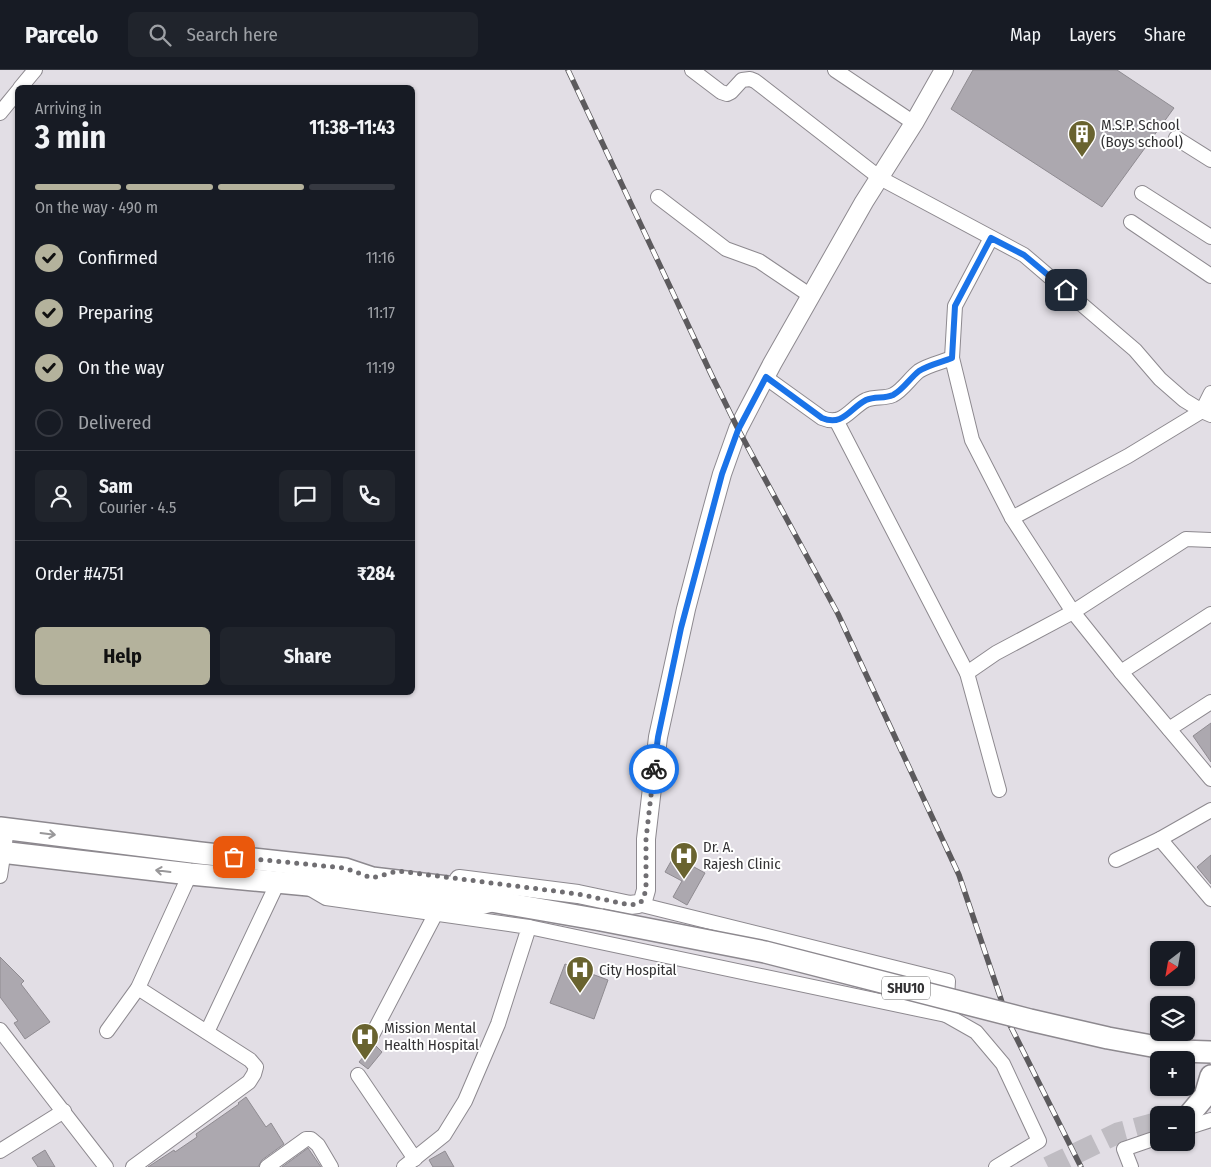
<!DOCTYPE html>
<html lang="en">
<head>
<meta charset="utf-8">
<style>
  body { margin:0; font-family:"Fira Sans Condensed",sans-serif; background:#20242c; color:#f1f3f6; height:100vh; display:flex; flex-direction:column; font-size:19px; white-space:nowrap }
  * { box-sizing:border-box; margin:0 }
  p { font-size:16px; color:#9ea1a6 }
  .icon { flex:none; width:28px; height:28px; fill:none; stroke:currentColor; stroke-width:2; stroke-linecap:round; stroke-linejoin:round }
  .map { position:relative; flex:1; overflow:hidden }
  .side { position:absolute; left:15px; top:15px; width:400px; height:610px; display:flex; flex-direction:column; background:#171b24; border-radius:8px; box-shadow:0 1px 4px #0004 }
  .side>* { flex:none }
  .needle { width:32px; rotate:211deg }
  .controls { position:absolute; left:1150px; top:871px; display:grid; gap:10px }
  .controls a { display:grid; place-items:center; width:45px; height:45px; border-radius:8px; background:#171b24; box-shadow:0 1px 4px #0004; font-size:25px }
  .pin { position:absolute; display:grid; place-items:center; width:42px; height:42px; color:#fff; margin:-21px; border-radius:10px; box-shadow:0 2px 8px #0006 }
  .courier { position:absolute; display:grid; place-items:center; width:50px; height:50px; margin:-25px; border:4px solid #1a73e8; border-radius:50%; background:#fff; color:#222; box-shadow:0 1px 6px #0007 }
  .overview em { font-style:normal; font-weight:700 }
  .overview div { display:flex; flex-direction:column-reverse }
  .overview { display:flex; align-items:center; justify-content:space-between; height:85px; padding:0 20px }
  h1 { font-size:32px; font-weight:700; line-height:38px }
  .bar { display:grid; grid-template-columns:repeat(4,1fr); gap:8px 5px; align-content:center; height:60px; padding:0 20px }
  .bar i { height:6px; border-radius:4px; background:#363941 }
  .bar .on { background:#b4b29c }
  .bar p { grid-column:span 4 }
  .line { display:flex; align-items:center; gap:12px; padding:0 20px; border-top:1px solid #363941 }
  .line div { flex:1 }
  .round { display:grid; place-items:center; flex:none; width:52px; height:52px; border-radius:8px; background:#20242c }
  ol { padding:0 20px; list-style:none }
  li { display:flex; align-items:center; gap:15px; height:55px }
  li p { margin-inline-start:auto }
  li .icon { padding:5px; border-radius:50%; background:#b4b29c; color:#111; stroke-width:4 }
  li:last-child { color:#9ea1a6 }
  li i { width:28px; height:28px; border:2px solid #363941; border-radius:50% }
  .cta { display:flex; gap:10px; margin-top:auto; padding:10px 20px }
  .cta a { flex:1; height:58px; border-radius:8px; background:#b4b29c; color:#111; font-size:20px; font-weight:700; line-height:58px; text-align:center }
  .cta a+a { background:#20242c; color:#f1f3f6 }
  header { display:flex; align-items:center; gap:30px; box-sizing:border-box; height:70px; padding:0 25px; background:#171b24; border-bottom:1px solid #363941 }
  header strong { font-size:24px }
  nav { display:flex; gap:28px; margin-inline-start:auto; font-size:18px }
  .search { width:350px; height:45px; background:#20242c; display:flex; align-items:center; gap:12px; box-sizing:border-box; padding:0 18px; border-radius:8px; color:#9ea1a6; font-size:19px }
  .map>svg:first-child { display:block }
  .building { fill:#aca8af; stroke:#8f8b91 }
  .lines { fill:none; stroke-linecap:round; stroke-linejoin:round }
  .primary-tunnel { stroke:#bfbcc2; stroke-width:21; stroke-dasharray:21 11; stroke-linecap:butt }
  .minor-casing { stroke:#8d898f; stroke-width:16 }
  .tertiary-casing { stroke:#8d898f; stroke-width:20 }
  .primary-casing { stroke:#8d898f; stroke-width:24 }
  .minor { stroke:#fff; stroke-width:14 }
  .tertiary { stroke:#fff; stroke-width:18 }
  .primary { stroke:#fff; stroke-width:21 }
  .rail-casing { stroke:#5c5a5d; stroke-width:5.5 }
  .rail { stroke:#fff; stroke-width:4; stroke-dasharray:11; stroke-linecap:butt }
  .primary-bridge-casing { stroke:#8d898f; stroke-width:24; stroke-linecap:butt }
  .primary-bridge { stroke:#fff; stroke-width:21 }
  .oneway { stroke:#99989a }
  .done { stroke:#706e72; stroke-width:5; stroke-dasharray:0 9 }
  .route { stroke:#1a73e8; stroke-width:6 }
  .labels { text-anchor:middle; stroke-width:4; stroke-linejoin:round; paint-order:stroke }
  .shield { fill:#fff; stroke:#707071; stroke-width:1 }
  .shield-label { font-size:14px; font-weight:bold; fill:#333234 }
  .poi-label { font-size:15px; fill:#333234; stroke:#fff; text-anchor:start }
</style>
</head>
<body>
<header>
<strong>Parcelo</strong>
<div class="search"><svg class="icon" aria-label="search" viewBox="0 0 24 24"><circle cx="10" cy="10" r="6"/><path d="M15 15l6 6"/></svg>Search here</div>
<nav><a>Map</a><a>Layers</a><a>Share</a></nav>
</header>
<div class="map">
<svg width="1211" height="1097" viewBox="0 0 1211 1097">
  <rect width="100%" height="100%" fill="#e2dee5"/>
  <!-- building -->
  <g class="building">
    <path d="M973 0H1117L1174 38 1102 137 951 39Z"/>
    <path d="M1211 653V692L1193 666Z"/>
    <path d="M1211 785V814L1197 797Z"/>
    <path d="M674 786 705 803 687 835 673 827 682 811 665 802Z"/>
    <path d="M0 887 24 911 21 914 50 952 25 969 14 953 18 951 0 927Z"/>
    <path d="M565 894 608 910 594 949 550 933Z"/>
    <path d="M376 976 382 982 368 999 359 992 369 980Z"/>
    <path d="M246 1027 266 1057 271 1053 284 1074 262 1090 258 1097H148L174 1080 175 1082 197 1067 196 1064 239 1034 238 1033Z"/>
    <path d="M308 1078 321 1097H282L304 1081Z"/>
    <path d="M45 1080 55 1097H38L32 1088Z"/>
    <path d="M445 1081 454 1097H433L429 1090Z"/>
  </g>
  <g class="lines">
    <!-- primary-tunnel -->
    <path class="primary-tunnel" d="M1048 1097 1118 1063 1159 1052"/>
    <defs>
      <g id="minor">
        <path d="M692 0 721 22 727 24 731 22 742 10 750 9 755 11 880 108 1024 185 1135 280 1160 309 1184 330 1202 341 1211 323"/>
        <path d="M835 0 914 53"/>
        <path d="M20 18 35 0"/>
        <path d="M0 43 18 21"/>
        <path d="M1176 68 1211 90"/>
        <path d="M1142 123 1211 167"/>
        <path d="M658 127 726 179 759 191 811 226"/>
        <path d="M1131 152 1211 206"/>
        <path d="M991 168 955 236 952 288 972 370 1012 448 1073 542 1121 602 1211 709"/>
        <path d="M765 307 822 348C843 357 850 338 866 330 875 326 884 329 893 325 903 320 910 308 919 301 928 295 942 292 952 288"/>
        <path d="M836 350 967 603 999 720"/>
        <path d="M1012 448 1128 386 1202 341 1211 345"/>
        <path d="M1121 602 1211 544"/>
        <path d="M967 603 996 583 1073 542 1186 469 1211 470"/>
        <path d="M1169 659 1211 632"/>
        <path d="M1160 769 1211 829"/>
        <path d="M1116 790 1160 769 1211 740"/>
        <path d="M0 806 7 759"/>
        <path d="M309 818 326 828 529 857 498 954 465 1031 444 1065 404 1097"/>
        <path d="M529 857 946 945 948 911 638 834"/>
        <path d="M946 945 976 962 1003 994 1039 1071 996 1097"/>
        <path d="M0 960 106 1097"/>
        <path d="M107 961 138 918 190 804"/>
        <path d="M207 962 278 812"/>
        <path d="M369 971 436 843"/>
        <path d="M358 1005 415 1089"/>
        <path d="M1186 1058 1211 1050"/>
        <path d="M0 1081 64 1041"/>
        <path d="M133 1097 249 1012 254 1004 256 997 250 990 138 918"/>
        <path d="M267 1097 306 1069H311L318 1075 331 1097"/>
        <path d="M1131 1097 1124 1079 1159 1067"/>
      </g>
      <path id="tertiary" d="M459 809 578 824 630 835 638 834 643 831 644 827 646 820V769L658 667 686 539 708 455 722 404 738 359 772 294 864 132 914 53 944 0"/>
      <g id="primary">
        <path d="M0 758 200 783 345 799 372 808 473 820 491 831 601 850"/>
        <path d="M0 782 190 804 351 819 472 836 491 831"/>
        <path d="M1190 1044 1205 1026 1211 1006"/>
      </g>
    </defs>
    <!-- minor casing -->
    <use href="#minor" class="minor-casing"/>
    <!-- tertiary casing -->
    <use href="#tertiary" class="tertiary-casing"/>
    <!-- primary casing -->
    <use href="#primary" class="primary-casing"/>
    <!-- minor -->
    <use href="#minor" class="minor"/>
    <!-- tertiary -->
    <use href="#tertiary" class="tertiary"/>
    <!-- primary -->
    <use href="#primary" class="primary"/>
    <defs>
      <path id="rail" d="M568 0 712 306 738 359 838 544 959 805 1009 953 1081 1097"/>
    </defs>
    <!-- rail casing -->
    <use href="#rail" class="rail-casing"/>
    <!-- rail -->
    <use href="#rail" class="rail"/>
    <defs>
      <path id="primary-bridge" d="M601 850 765 882 1030 950 1108 968 1179 981 1211 982"/>
    </defs>
    <!-- primary-bridge casing -->
    <use href="#primary-bridge" class="primary-bridge-casing"/>
    <!-- primary-bridge -->
    <use href="#primary-bridge" class="primary-bridge"/>
  </g>
  <!-- one-way arrows -->
  <defs><path id="oneway-shaft" d="M-6 0H5M1.5-3L5.5 0L1.5 3" fill="none" stroke-width="1.6" stroke-linecap="round" stroke-linejoin="round" transform="scale(1.25)"/></defs>
  <g class="oneway">
    <use href="#oneway-shaft" transform="translate(48 764) rotate(7)"/>
    <use href="#oneway-shaft" transform="translate(163 801) rotate(-173)"/>
  </g>
  <g class="lines">
    <!-- done -->
    <path class="done" d="M234 787 345 798 372 808 398 801 578 824 630 835 638 834 642 831 646 820V769L654 699"/>
    <!-- route -->
    <path class="route" d="M654 699 658 667 681 558 722 404 738 360 766 307 822 348C843 357 850 338 866 330 875 326 884 329 893 325 903 320 910 308 919 301 928 295 942 292 952 288L955 236 991 168 1024 185 1066 220"/>
  </g>
  <!-- icons -->
  <defs>
    <symbol id="building-pin" viewBox="-11 -11 22 30"><path d="M0 17L-7.5 6A9.5 9.5 0 1 1 7.5 6Z" fill="#69632f" stroke="#fff"/><path d="M-4-6H4V6H1V3H-1V6H-4ZM-2.5-4.3h1.7v1.8h-1.7ZM.8-4.3h1.7v1.8H.8ZM-2.5-1h1.7V.8h-1.7ZM.8-1h1.7V.8H.8Z" fill="#fff"/></symbol>
    <symbol id="hospital-pin" viewBox="-11 -11 22 30"><path d="M0 17L-7.5 6A9.5 9.5 0 1 1 7.5 6Z" fill="#69632f" stroke="#fff"/><path d="M-5-5h3v3.5h4V-5h3V5h-3V1.5h-4V5h-3Z" fill="#fff"/></symbol>
  </defs>
  <g fill-rule="evenodd">
    <use href="#building-pin" x="1066" y="48" width="32" height="43"/>
    <use href="#hospital-pin" x="668" y="770" width="32" height="43"/>
    <use href="#hospital-pin" x="564" y="884" width="32" height="43"/>
    <use href="#hospital-pin" x="349" y="951" width="32" height="43"/>
  </g>
  <g class="labels">
    <!-- shield labels -->
    <rect class="shield" x="882" y="906.5" width="48" height="23" rx="4"/>
    <g class="shield-label">
      <text x="906" y="923">SHU10</text>
    </g>
    <!-- poi labels -->
    <g class="poi-label">
      <text x="1101" y="60">M.S.P. School<tspan x="1101" dy="17">(Boys school)</tspan></text>
      <text x="703" y="782">Dr. A.<tspan x="703" dy="17">Rajesh Clinic</tspan></text>
      <text x="599" y="905">City Hospital</text>
      <text x="384" y="963">Mission Mental<tspan x="384" dy="17">Health Hospital</tspan></text>
    </g>
  </g>
</svg>
<div class="controls">
<a><svg class="needle" viewBox="-14 -14 28 28"><path d="M0-13l5 13h-10z" fill="#e53935"/><path d="M0 13l5-13h-10z" fill="#9ea1a6"/></svg></a>
<a><svg class="icon" aria-label="layers" viewBox="0 0 24 24"><path d="M12 4l9 5-9 5-9-5zM3 14l9 5 9-5"/></svg></a>
<a>+</a>
<a>−</a>
</div>
<div class="pin" style="left:234px;top:787px;background:#ea580c"><svg class="icon" aria-label="bag" viewBox="0 0 24 24"><path d="M5 8h14l-1 12H6zM9 8a3 3 0 0 1 6 0"/></svg></div>
<div class="pin" style="left:1066px;top:220px;background:#1f2937"><svg class="icon" aria-label="home" viewBox="0 0 24 24"><path d="M3 11l9-7 9 7M6 9v11h12V9"/></svg></div>
<div class="courier" style="left:654px;top:699px"><svg class="icon" aria-label="bike" viewBox="0 0 24 24"><circle cx="6" cy="16" r="4"/><circle cx="18" cy="16" r="4"/><path d="M6 16l4-8h5l3 8M10 8l3 8H6M13 5h3"/></svg></div>
<section class="side">
<div class="overview"><div><h1>3 min</h1><p>Arriving in</p></div><em>11:38–11:43</em></div>
<div class="bar"><i class="on"></i><i class="on"></i><i class="on"></i><i></i><p>On the way · 490 m</p></div>
<ol>
<li><svg class="icon" aria-label="check" viewBox="0 0 24 24"><path d="M5 12l5 5 9-10"/></svg>Confirmed<p>11:16</p></li>
<li><svg class="icon" aria-label="check" viewBox="0 0 24 24"><path d="M5 12l5 5 9-10"/></svg>Preparing<p>11:17</p></li>
<li><svg class="icon" aria-label="check" viewBox="0 0 24 24"><path d="M5 12l5 5 9-10"/></svg>On the way<p>11:19</p></li>
<li><i></i>Delivered</li>
</ol>
<div class="line" style="height:90px"><a class="round"><svg class="icon" aria-label="person" viewBox="0 0 24 24"><circle cx="12" cy="8" r="4"/><path d="M4 21q1-7 8-7t8 7"/></svg></a><div><b>Sam</b><p>Courier · 4.5</p></div><a class="round"><svg class="icon" aria-label="chat" viewBox="0 0 24 24"><path d="M4 5h16v11H9l-5 4z"/></svg></a><a class="round"><svg class="icon" aria-label="phone" viewBox="0 0 24 24"><path d="M5 4h4l2 5-3 2q2 4 5 5l2-3 5 2v4C11 20 4 13 5 4z"/></svg></a></div>
<div class="line" style="height:65px"><div>Order #4751</div><b>₹284</b></div>
<div class="cta"><a>Help</a><a>Share</a></div>
</section>
</div>
</body>
</html>
